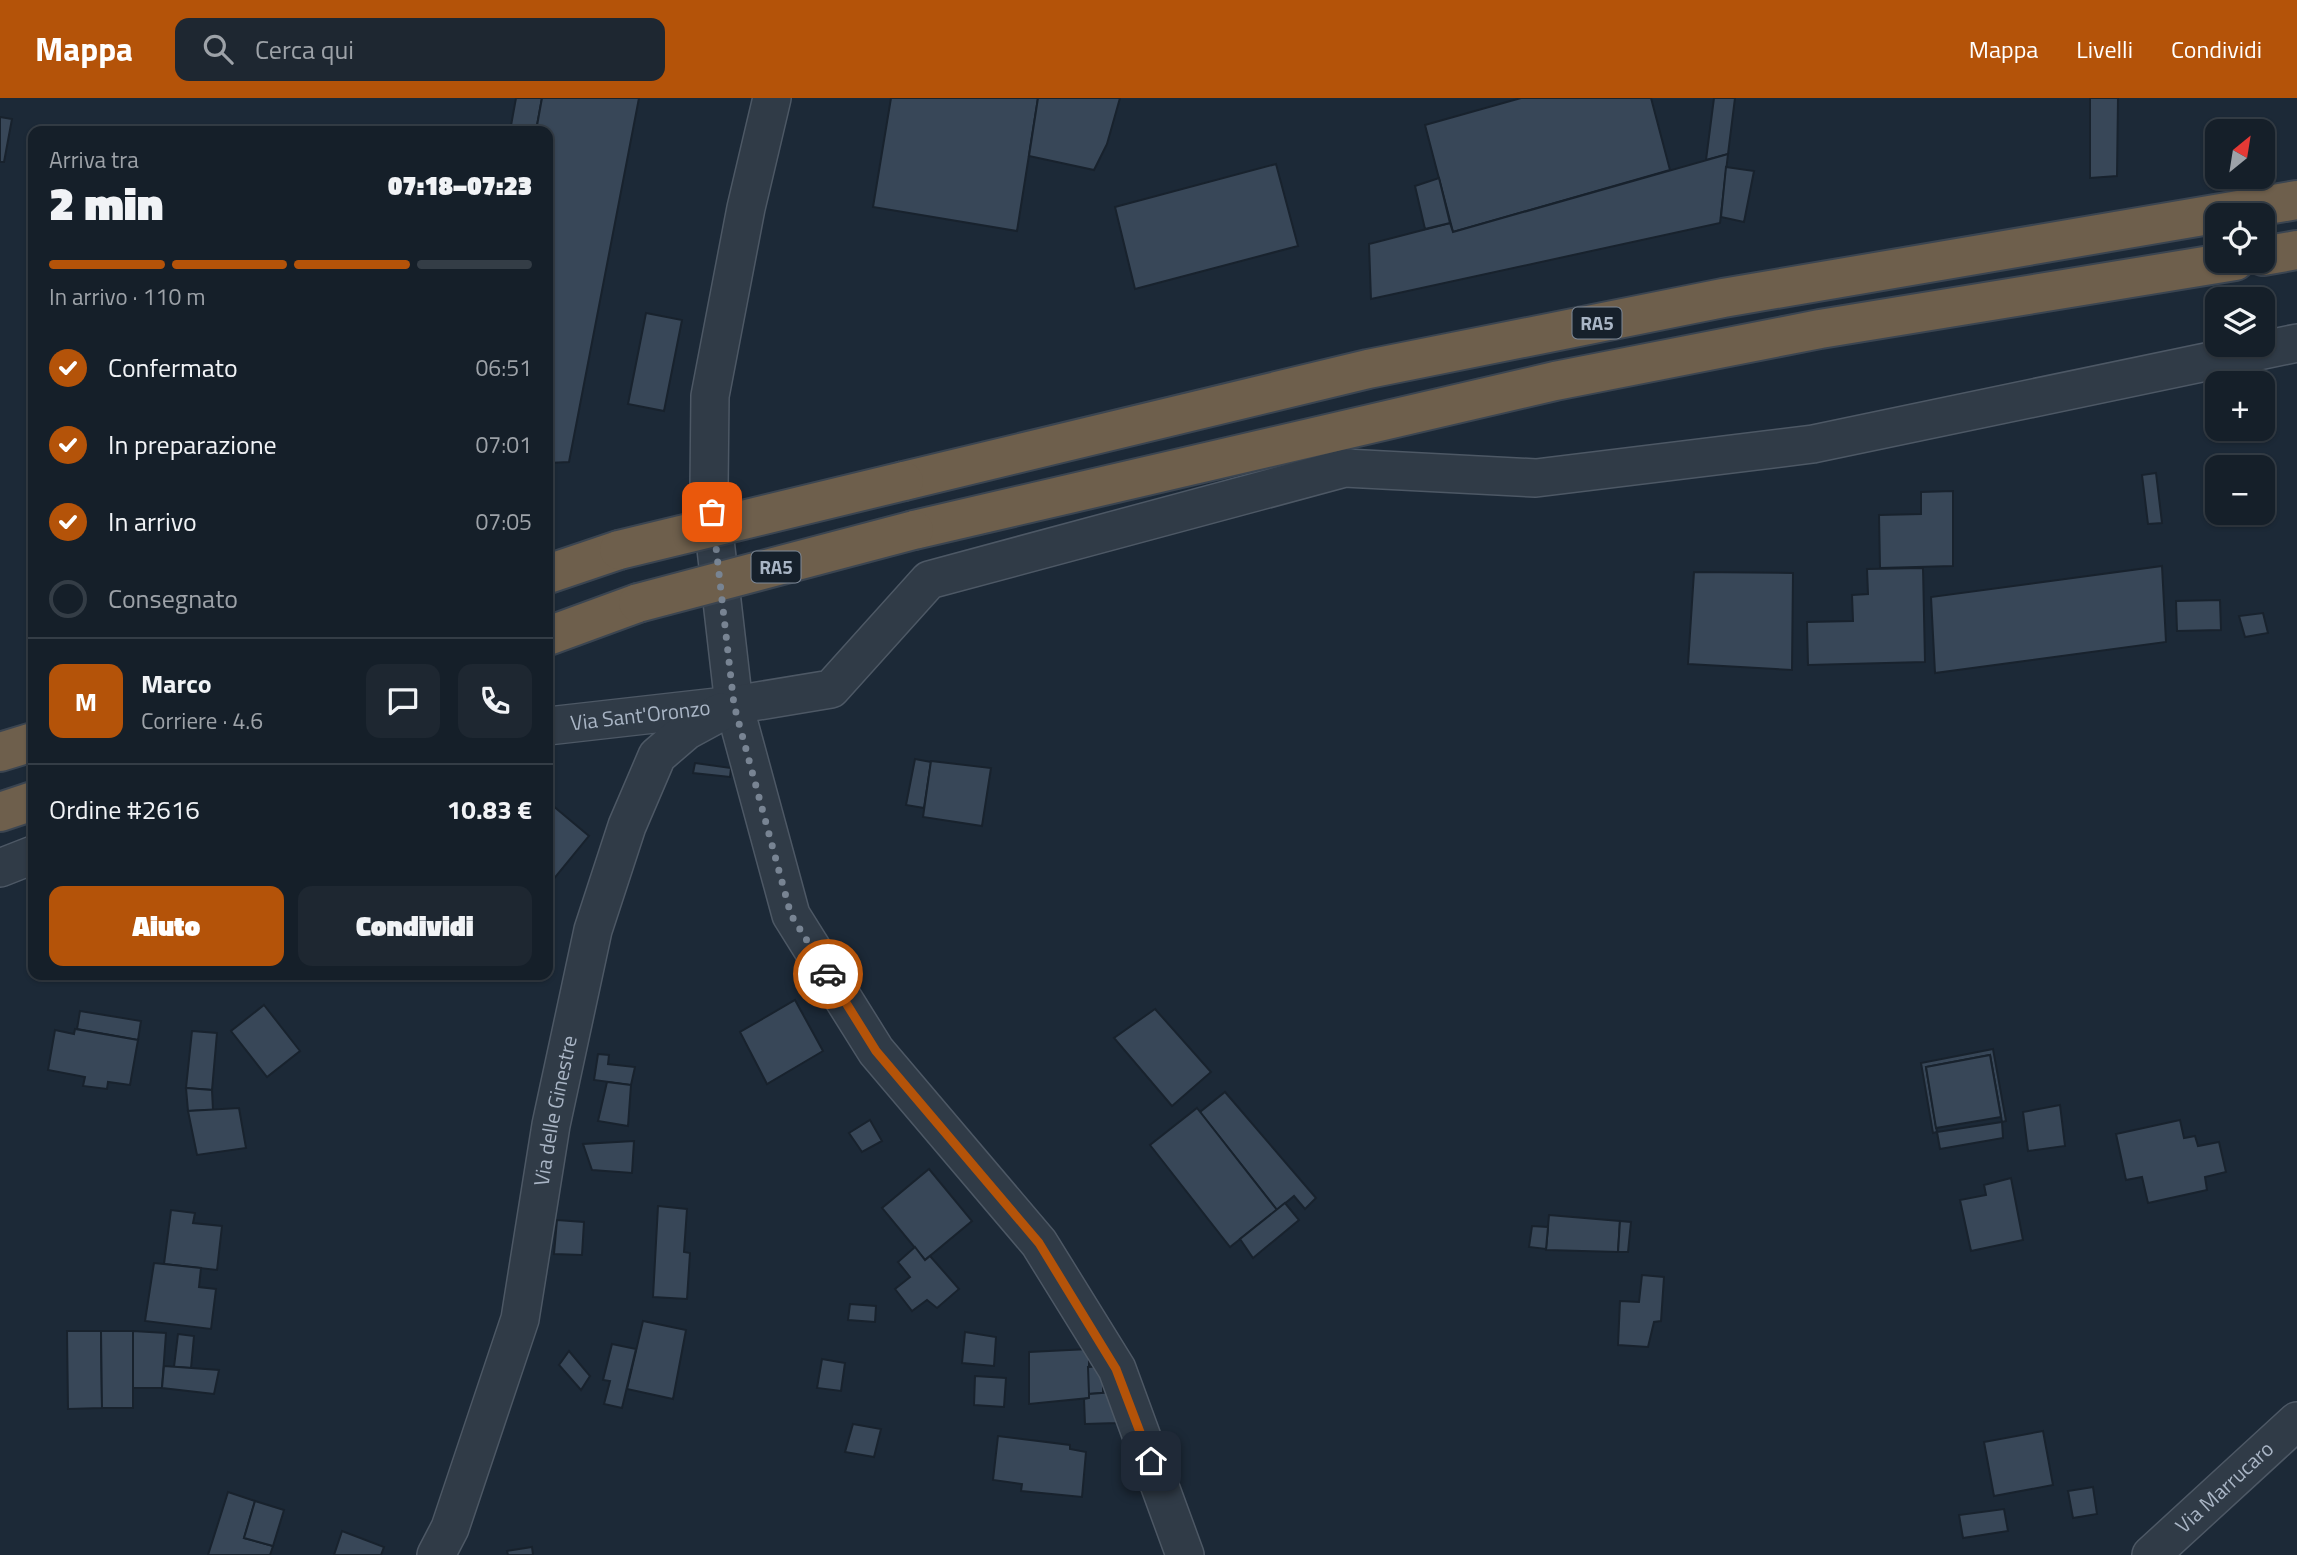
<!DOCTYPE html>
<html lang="it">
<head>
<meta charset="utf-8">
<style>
  body { margin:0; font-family:"Titillium Web",sans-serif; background:#1e2731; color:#f1f3f6; height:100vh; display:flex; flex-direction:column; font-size:26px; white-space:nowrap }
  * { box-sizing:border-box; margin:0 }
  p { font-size:23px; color:#9da2a8 }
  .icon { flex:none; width:38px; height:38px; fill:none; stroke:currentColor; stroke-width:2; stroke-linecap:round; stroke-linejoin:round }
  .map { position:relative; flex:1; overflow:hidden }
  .panel { position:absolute; left:28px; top:28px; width:525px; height:854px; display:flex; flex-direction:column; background:#151f29; border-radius:14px; box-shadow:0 2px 5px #0004,0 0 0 2px #343d46 }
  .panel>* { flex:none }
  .needle { width:46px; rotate:30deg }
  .controls { position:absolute; left:2205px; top:21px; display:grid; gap:14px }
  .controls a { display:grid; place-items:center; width:70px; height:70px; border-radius:14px; background:#151f29; box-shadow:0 2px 5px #0004,0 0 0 2px #343d46; font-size:35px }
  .pin { position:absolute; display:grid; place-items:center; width:60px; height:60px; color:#fff; margin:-30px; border-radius:14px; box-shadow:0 4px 10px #0006 }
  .courier { position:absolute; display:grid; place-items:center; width:70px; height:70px; margin:-35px; border:5px solid #b45309; border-radius:50%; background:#fff; color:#222; box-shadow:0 2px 9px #0007 }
  .headline em { font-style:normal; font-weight:800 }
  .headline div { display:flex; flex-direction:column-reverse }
  .headline { display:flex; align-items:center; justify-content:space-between; height:119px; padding:0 21px }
  h1 { font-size:46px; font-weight:800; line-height:52px }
  .bar { display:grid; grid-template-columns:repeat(4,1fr); gap:10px 7px; align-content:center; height:84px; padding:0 21px }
  .bar i { height:9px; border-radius:5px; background:#343d46 }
  .bar .current { background:#b45309 }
  .bar p { grid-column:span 4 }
  .line { display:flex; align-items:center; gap:18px; padding:0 21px; border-top:2px solid #343d46 }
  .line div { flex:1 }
  .round { display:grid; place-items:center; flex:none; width:74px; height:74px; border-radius:14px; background:#1e2731 }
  ol { padding:0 21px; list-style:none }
  li { display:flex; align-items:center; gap:21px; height:77px }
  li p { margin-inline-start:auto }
  li .icon { padding:7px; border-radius:50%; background:#b45309; color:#fff; stroke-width:4 }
  li:last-child { color:#9da2a8 }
  li i { width:38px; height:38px; border:4px solid #343d46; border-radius:50% }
  .action { display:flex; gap:14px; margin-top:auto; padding:14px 21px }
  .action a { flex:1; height:80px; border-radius:14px; background:#b45309; color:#fff; font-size:28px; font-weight:800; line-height:80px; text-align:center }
  .action a+a { background:#1e2731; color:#f1f3f6 }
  header { display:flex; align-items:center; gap:42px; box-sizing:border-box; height:98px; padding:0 35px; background:#b45309; color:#fff }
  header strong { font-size:33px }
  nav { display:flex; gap:38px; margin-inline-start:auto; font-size:24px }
  .search { width:490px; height:63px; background:#1e2731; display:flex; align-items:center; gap:18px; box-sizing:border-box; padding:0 24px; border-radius:14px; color:#9da2a8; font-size:26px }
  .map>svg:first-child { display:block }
  .building { fill:#384758; stroke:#18222d; stroke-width:2 }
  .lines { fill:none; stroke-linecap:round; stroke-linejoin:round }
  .street-casing { stroke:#4d5865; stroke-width:40 }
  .highway-casing { stroke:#3b4551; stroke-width:42 }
  .street { stroke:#303b47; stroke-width:37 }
  .highway { stroke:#6e5f4c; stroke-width:38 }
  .highway-bridge-casing { stroke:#3b4551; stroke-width:42; stroke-linecap:butt }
  .highway-bridge { stroke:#6e5f4c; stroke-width:38 }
  .done { stroke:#788493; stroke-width:7; stroke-dasharray:0 12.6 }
  .route { stroke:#b45309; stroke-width:9 }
  .labels { text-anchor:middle; stroke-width:7; stroke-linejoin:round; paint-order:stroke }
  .shield { fill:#16202b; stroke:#7d8897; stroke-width:2 }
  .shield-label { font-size:19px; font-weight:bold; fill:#a9b5c5 }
  .street-label { font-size:21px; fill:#a9b5c5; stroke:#16202b }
</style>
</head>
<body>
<header>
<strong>Mappa</strong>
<div class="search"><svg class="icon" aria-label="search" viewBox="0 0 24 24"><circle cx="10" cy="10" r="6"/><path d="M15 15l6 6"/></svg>Cerca qui</div>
<nav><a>Mappa</a><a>Livelli</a><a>Condividi</a></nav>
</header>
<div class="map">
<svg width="2297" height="1457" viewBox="0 0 2297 1457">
  <rect width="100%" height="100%" fill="#1c2937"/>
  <!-- building -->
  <g class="building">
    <path d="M516 0H542L536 33H510Z"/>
    <path d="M542 0H639L569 364 548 365V33H536Z"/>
    <path d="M891 0H1038L1017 133 873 109Z"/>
    <path d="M1038 0H1120L1107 46 1094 72 1029 58Z"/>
    <path d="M1521 0H1651L1670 72 1453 134 1425 27Z"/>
    <path d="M1714 0H1735L1728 56 1706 62Z"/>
    <path d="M2090 0H2118L2117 78 2090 80Z"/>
    <path d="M0 19 12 21 4 64H0Z"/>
    <path d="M1728 56 1720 125 1371 201 1369 146 1450 125 1453 134Z"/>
    <path d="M1276 66 1298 148 1135 191 1115 109Z"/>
    <path d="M1726 69 1754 73 1744 124 1721 119Z"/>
    <path d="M1439 80 1450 125 1425 131 1415 88Z"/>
    <path d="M646 215 682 222 664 313 628 306Z"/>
    <path d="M2156 375 2162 425 2148 426 2142 377Z"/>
    <path d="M1953 393V468L1880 470 1879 417 1921 416V394Z"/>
    <path d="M2162 468 2166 544 1935 575 1931 499Z"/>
    <path d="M1923 470 1925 564 1808 567 1807 524 1853 523 1852 497 1868 496 1867 471Z"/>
    <path d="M1694 474 1793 475 1792 572 1688 566Z"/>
    <path d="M2220 502 2221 532 2177 533 2176 503Z"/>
    <path d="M2263 515 2268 535 2245 539 2239 518Z"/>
    <path d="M915 661 931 664 924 710 906 707Z"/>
    <path d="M931 663 991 670 982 728 923 719Z"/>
    <path d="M695 665 731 670 730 679 693 675Z"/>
    <path d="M552 707 589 738 548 788V713Z"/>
    <path d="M795 902 823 953 767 986 740 934Z"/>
    <path d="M264 907 300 953 267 979 231 933Z"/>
    <path d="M1155 911 1211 974 1172 1008 1114 940Z"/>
    <path d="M80 913 141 923 138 942 77 931Z"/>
    <path d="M75 931 138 942 130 987 108 984 107 991 83 988 85 979 48 972 55 932 74 936Z"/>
    <path d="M192 933 217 935 212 992 186 990Z"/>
    <path d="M1993 951 2006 1023 2002 1024 1990 957 1926 969 1937 1034 1933 1035 1921 965Z"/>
    <path d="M598 956 609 957 608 966 635 969 631 987 594 982Z"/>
    <path d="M1990 957 2001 1019 1936 1030 1926 969Z"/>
    <path d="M607 984 631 987 628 1028 598 1023Z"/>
    <path d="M186 990 212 992 213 1012 188 1013Z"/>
    <path d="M1225 994 1316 1100 1305 1111 1294 1098 1277 1112 1200 1014Z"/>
    <path d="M2060 1007 2065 1048 2028 1053 2023 1014Z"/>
    <path d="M239 1010 246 1050 197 1057 188 1013Z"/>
    <path d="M1197 1010 1277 1112 1230 1149 1150 1047Z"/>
    <path d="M870 1022 882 1043 862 1054 849 1035Z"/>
    <path d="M2180 1022 2184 1040 2195 1038 2198 1048 2219 1044 2226 1074 2205 1079 2207 1092 2148 1105 2142 1079 2126 1082 2116 1036Z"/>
    <path d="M2002 1024 2003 1040 1940 1051 1937 1034Z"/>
    <path d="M634 1043 632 1075 592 1072 583 1046Z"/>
    <path d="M929 1071 972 1123 925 1162 882 1110Z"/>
    <path d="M2011 1080 2023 1142 1971 1153 1960 1102 1986 1097 1984 1087Z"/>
    <path d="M1285 1105 1299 1122 1253 1160 1240 1141Z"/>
    <path d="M658 1108 687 1111 684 1154 690 1155 687 1201 653 1199Z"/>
    <path d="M171 1112 195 1115 193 1125 222 1128 217 1172 164 1166Z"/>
    <path d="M1549 1117 1620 1123 1618 1154 1546 1152Z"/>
    <path d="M557 1122 584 1124 582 1157 554 1156Z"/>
    <path d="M1620 1123 1631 1124 1628 1154H1618Z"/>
    <path d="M1532 1128 1548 1129 1546 1151 1529 1149Z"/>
    <path d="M915 1149 925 1162 930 1158 959 1191 937 1210 927 1202 912 1213 895 1191 910 1179 898 1164Z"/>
    <path d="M154 1165 201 1170 199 1189 216 1191 211 1231 145 1223Z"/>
    <path d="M1642 1177 1664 1179 1661 1223 1654 1224 1648 1249 1618 1247 1620 1203 1639 1204Z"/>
    <path d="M850 1206 876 1208 875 1224 848 1222Z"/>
    <path d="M643 1223 686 1232 673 1301 627 1291Z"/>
    <path d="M67 1233H101L102 1310 68 1311Z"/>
    <path d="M101 1233H133V1310H102Z"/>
    <path d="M133 1233 166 1235 162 1290H133Z"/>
    <path d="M965 1234 996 1239 994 1268 962 1265Z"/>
    <path d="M178 1236 194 1238 191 1270 174 1269Z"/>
    <path d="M612 1246 636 1251 622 1310 604 1306 610 1283 603 1282Z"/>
    <path d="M1089 1251V1300L1029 1306V1254Z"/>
    <path d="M569 1253 590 1278 581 1292 559 1267Z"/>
    <path d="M822 1261 845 1265 841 1293 817 1290Z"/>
    <path d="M164 1268 219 1272 214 1296 162 1290Z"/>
    <path d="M1103 1268V1295L1089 1296 1088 1269Z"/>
    <path d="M975 1278 1006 1280 1004 1309 974 1307Z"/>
    <path d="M1114 1294 1117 1325 1085 1326 1084 1301 1089 1300V1296Z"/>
    <path d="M853 1326 881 1331 874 1359 845 1354Z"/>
    <path d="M2043 1333 2053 1387 1994 1398 1984 1344Z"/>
    <path d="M998 1338 1070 1347V1351L1086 1354 1082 1399 1021 1393 1022 1386 993 1382Z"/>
    <path d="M2093 1389 2097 1416 2073 1420 2068 1393Z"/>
    <path d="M228 1394 255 1403 244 1440 273 1448 270 1457H208Z"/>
    <path d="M255 1403 284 1412 273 1448 244 1440Z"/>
    <path d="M2004 1411 2008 1433 1963 1440 1959 1417Z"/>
    <path d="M342 1433 384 1449 381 1457H334Z"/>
    <path d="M532 1449 533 1457H508L507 1453Z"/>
  </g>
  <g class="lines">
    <defs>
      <g id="street">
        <path d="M772 0 746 110 710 298 709 390 734 607 791 817 876 953 1039 1145 1117 1271 1185 1457"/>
        <path id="s1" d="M548 628 734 607 831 591 929 482 1345 370 1536 380 1813 346 2297 245"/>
        <path d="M0 770 33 757"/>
        <path id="s2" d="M436 1457 450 1430 520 1221 551 1027 593 832 627 728 657 658 686 633 721 614"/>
        <path id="s3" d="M2151 1457 2297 1323"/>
      </g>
      <g id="highway">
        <path d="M2263 158 2297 152"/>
        <path d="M904 383 1368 271 1723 200 2297 102"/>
        <path d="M914 432 1555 283 1820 231 2235 163"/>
        <path d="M548 476 619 452"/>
        <path d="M548 538 638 505"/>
        <path d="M0 654 33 644"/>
        <path d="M0 714 33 703"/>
      </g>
    </defs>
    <!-- street casing -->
    <use href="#street" class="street-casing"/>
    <!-- highway casing -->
    <use href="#highway" class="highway-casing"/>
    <!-- street -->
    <use href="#street" class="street"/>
    <!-- highway -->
    <use href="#highway" class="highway"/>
    <defs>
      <g id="highway-bridge">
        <path d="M619 452 904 383"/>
        <path d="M638 505 914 432"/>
      </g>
    </defs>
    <!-- highway-bridge casing -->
    <use href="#highway-bridge" class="highway-bridge-casing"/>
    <!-- highway-bridge -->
    <use href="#highway-bridge" class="highway-bridge"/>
  </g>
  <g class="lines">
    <!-- done -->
    <path class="done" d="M712 414 734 607 791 817 828 876"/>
    <!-- route -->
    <path class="route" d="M828 876 876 953 1039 1145 1116 1271 1151 1363"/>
  </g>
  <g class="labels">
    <!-- shield labels -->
    <g class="shield">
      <rect x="1572.5" y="209.5" width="49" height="31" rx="5"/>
      <rect x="751.5" y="453.5" width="49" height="31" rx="5"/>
    </g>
    <g class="shield-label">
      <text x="1597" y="232">RA5</text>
      <text x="776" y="476">RA5</text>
    </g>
    <!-- street labels -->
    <g class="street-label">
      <text dy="7" stroke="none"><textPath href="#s1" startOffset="93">Via Sant'Oronzo</textPath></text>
      <text dy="7" stroke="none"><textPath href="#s2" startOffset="462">Via delle Ginestre</textPath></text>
      <text dy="7" stroke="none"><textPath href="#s3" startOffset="100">Via Marrucaro</textPath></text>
    </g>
  </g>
</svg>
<div class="controls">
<a><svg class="needle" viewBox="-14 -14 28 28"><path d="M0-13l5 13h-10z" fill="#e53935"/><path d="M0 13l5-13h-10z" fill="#9da2a8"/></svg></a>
<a><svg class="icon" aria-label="locate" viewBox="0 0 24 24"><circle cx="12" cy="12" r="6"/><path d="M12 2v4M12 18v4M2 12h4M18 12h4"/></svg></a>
<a><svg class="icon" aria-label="layers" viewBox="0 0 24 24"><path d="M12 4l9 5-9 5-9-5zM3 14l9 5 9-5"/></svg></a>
<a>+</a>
<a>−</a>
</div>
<div class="pin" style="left:712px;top:414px;background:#ea580c"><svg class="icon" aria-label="bag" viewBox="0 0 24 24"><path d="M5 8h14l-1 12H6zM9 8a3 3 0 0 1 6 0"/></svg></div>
<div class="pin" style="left:1151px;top:1363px;background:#1f2937"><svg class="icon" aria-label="home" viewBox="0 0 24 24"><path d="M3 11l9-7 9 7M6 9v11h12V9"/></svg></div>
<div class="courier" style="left:828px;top:876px"><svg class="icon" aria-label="car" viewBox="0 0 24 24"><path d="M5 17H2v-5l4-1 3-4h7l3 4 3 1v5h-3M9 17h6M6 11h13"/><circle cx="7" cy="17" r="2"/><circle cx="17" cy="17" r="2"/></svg></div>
<section class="panel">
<div class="headline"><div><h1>2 min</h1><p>Arriva tra</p></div><em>07:18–07:23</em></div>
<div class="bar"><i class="current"></i><i class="current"></i><i class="current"></i><i></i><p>In arrivo · 110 m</p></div>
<ol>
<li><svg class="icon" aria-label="check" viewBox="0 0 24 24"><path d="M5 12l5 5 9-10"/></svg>Confermato<p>06:51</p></li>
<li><svg class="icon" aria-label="check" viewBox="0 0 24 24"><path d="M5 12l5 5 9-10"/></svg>In preparazione<p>07:01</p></li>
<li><svg class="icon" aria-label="check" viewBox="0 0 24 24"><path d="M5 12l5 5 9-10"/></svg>In arrivo<p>07:05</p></li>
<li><i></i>Consegnato</li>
</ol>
<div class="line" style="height:126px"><b class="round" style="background:#b45309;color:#fff">M</b><div><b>Marco</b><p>Corriere · 4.6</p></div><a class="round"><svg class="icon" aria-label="chat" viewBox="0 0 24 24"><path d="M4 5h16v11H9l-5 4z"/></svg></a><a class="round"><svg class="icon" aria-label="phone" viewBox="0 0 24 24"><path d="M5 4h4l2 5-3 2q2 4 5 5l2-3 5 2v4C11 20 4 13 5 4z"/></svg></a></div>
<div class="line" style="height:91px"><div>Ordine #2616</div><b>10.83 €</b></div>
<div class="action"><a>Aiuto</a><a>Condividi</a></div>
</section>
</div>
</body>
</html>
